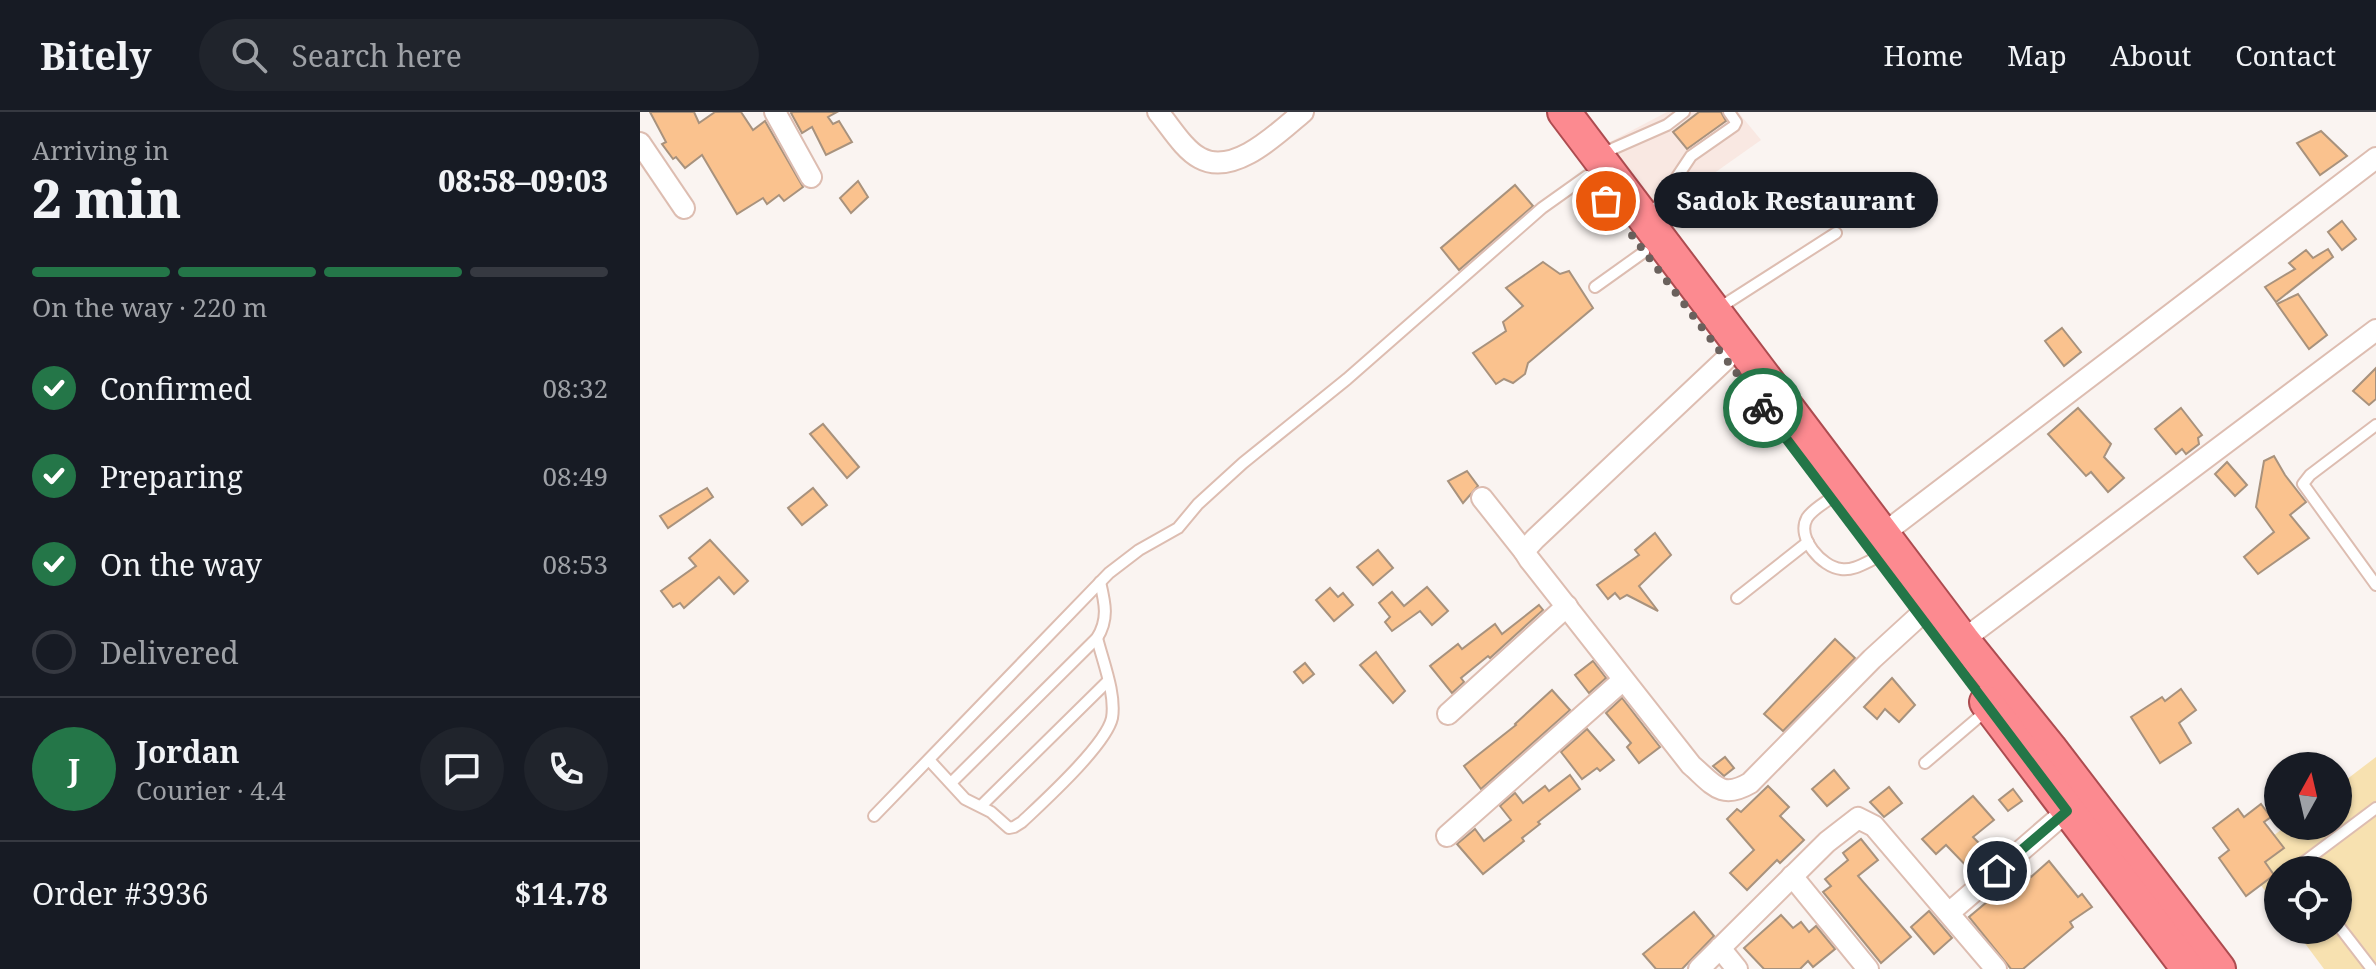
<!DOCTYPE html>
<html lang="en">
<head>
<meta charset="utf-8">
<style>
  body { margin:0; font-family:"Noto Serif",serif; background:#20242c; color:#f1f3f6; height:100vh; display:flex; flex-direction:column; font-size:30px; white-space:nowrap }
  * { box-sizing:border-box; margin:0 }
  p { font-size:26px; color:#9ea1a6 }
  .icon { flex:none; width:44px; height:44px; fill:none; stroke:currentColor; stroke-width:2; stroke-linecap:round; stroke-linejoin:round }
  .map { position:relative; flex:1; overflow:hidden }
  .drawer { display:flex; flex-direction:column; background:#171b24; width:640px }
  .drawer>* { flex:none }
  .needle { width:52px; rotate:8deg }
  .buttons { position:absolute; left:1624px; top:640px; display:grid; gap:16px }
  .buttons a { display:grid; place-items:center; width:88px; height:88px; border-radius:50%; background:#171b24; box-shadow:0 2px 6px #0004; font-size:40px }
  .pin { position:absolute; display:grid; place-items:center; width:68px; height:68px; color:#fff; margin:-34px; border:4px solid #fff; border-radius:50%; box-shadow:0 2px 8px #0007 }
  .courier { position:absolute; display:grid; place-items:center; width:80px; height:80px; margin:-40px; border:6px solid #247648; border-radius:50%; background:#fff; color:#222; box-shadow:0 2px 10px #0007 }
  .bubble { position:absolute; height:56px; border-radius:28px; background:#171b24; box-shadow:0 2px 6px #0004; font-size:26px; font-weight:800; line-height:56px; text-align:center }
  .headline em { font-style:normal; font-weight:800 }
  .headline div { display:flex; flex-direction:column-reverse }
  .headline { display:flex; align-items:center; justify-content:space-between; height:136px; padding:0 32px }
  h1 { font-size:52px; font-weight:800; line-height:60px }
  .bar { display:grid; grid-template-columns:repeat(4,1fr); gap:12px 8px; align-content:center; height:96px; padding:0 32px }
  .bar i { height:10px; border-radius:6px; background:#363941 }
  .bar .current { background:#247648 }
  .bar p { grid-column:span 4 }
  .line { display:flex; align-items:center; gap:20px; padding:0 32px; border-top:2px solid #363941 }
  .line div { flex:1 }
  .round { display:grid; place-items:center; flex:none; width:84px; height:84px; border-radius:42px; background:#20242c }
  ol { padding:0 32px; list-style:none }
  li { display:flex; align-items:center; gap:24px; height:88px }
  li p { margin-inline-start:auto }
  li .icon { padding:8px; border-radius:50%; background:#247648; color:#fff; stroke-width:4 }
  li:last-child { color:#9ea1a6 }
  li i { width:44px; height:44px; border:4px solid #363941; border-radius:50% }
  header { display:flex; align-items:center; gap:48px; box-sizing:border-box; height:112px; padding:0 40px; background:#171b24; border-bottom:2px solid #363941 }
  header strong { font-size:38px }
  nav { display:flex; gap:44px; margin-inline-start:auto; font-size:28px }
  .search { width:560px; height:72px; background:#20242c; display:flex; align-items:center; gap:20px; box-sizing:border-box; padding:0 28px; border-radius:44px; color:#9ea1a6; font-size:30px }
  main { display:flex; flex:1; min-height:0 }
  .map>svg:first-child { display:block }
  .built { fill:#f9e8e2 }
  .green { fill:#f7e1b0 }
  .building { fill:#fac28e; stroke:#a8927d; stroke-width:2 }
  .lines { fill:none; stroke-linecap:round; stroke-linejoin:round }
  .service-casing { stroke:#ddbdb1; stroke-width:14 }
  .minor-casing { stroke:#ddbdb1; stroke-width:24 }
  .trunk-casing { stroke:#ad4c50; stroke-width:36 }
  .service { stroke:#fff; stroke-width:10 }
  .minor { stroke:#fff; stroke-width:20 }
  .trunk { stroke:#fc8a90; stroke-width:32 }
  .done { stroke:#6a615d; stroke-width:8; stroke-dasharray:0 14.4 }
  .route { stroke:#247648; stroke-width:10 }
</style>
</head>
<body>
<header>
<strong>Bitely</strong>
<div class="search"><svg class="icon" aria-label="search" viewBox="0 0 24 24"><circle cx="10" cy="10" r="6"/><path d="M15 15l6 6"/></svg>Search here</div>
<nav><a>Home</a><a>Map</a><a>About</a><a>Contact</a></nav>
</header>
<main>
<section class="drawer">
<div class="headline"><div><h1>2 min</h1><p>Arriving in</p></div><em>08:58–09:03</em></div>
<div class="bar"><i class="current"></i><i class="current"></i><i class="current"></i><i></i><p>On the way · 220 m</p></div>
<ol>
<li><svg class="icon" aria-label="check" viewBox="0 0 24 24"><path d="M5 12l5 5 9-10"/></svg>Confirmed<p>08:32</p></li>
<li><svg class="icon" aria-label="check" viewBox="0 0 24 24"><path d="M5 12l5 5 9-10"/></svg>Preparing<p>08:49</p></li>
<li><svg class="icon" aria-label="check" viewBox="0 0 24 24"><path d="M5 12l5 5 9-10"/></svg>On the way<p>08:53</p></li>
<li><i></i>Delivered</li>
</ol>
<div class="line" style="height:144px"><b class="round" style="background:#247648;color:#fff">J</b><div><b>Jordan</b><p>Courier · 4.4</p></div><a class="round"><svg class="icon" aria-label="chat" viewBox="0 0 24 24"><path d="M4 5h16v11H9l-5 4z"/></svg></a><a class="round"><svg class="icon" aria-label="phone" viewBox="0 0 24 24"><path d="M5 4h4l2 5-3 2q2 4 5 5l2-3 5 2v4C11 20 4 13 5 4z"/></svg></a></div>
<div class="line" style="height:104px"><div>Order #3936</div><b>$14.78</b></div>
</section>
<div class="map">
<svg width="1736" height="857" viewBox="0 0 1736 857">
  <rect width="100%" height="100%" fill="#faf4f1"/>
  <!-- built -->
  <path class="built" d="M1027 0H1098L1121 28 1063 69 1027 107 966 32Z"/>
  <!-- green -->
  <path class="green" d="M1736 645V857H1684L1655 818H1698V758H1638V796L1602 748 1646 714H1698V674Z"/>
  <!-- building -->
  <g class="building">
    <path d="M10 0H54L59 11 75 0H101L113 18 125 9 163 75 144 89 139 83 127 92 123 86 97 102 62 43 45 56 36 45 33 47 22 32 26 30Z"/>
    <path d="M153 0H197L188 5 193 12 199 9 212 30 186 43 172 15 162 21 151 1Z"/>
    <path d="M1059 0H1081L1086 9 1047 37 1033 20Z"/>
    <path d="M1681 19 1707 44 1680 63 1657 31Z"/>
    <path d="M218 69 228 85 211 101 200 86Z"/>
    <path d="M875 73 893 94 819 158 801 136Z"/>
    <path d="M1702 109 1716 127 1702 138 1688 120Z"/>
    <path d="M1688 137 1693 145 1636 190 1625 175 1655 157 1649 151 1666 138 1673 146Z"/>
    <path d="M903 150 920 162 929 159 953 196 888 251 885 262 873 271 864 267 856 272 833 241 866 219 863 210 883 194 866 176Z"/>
    <path d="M1658 182 1687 223 1669 237 1637 192Z"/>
    <path d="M1422 216 1441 240 1424 254 1405 229Z"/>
    <path d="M1736 256V287L1729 293 1713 279Z"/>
    <path d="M1438 296 1471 332 1464 345 1484 366 1468 380 1451 360 1446 364 1408 322Z"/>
    <path d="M1541 296 1562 323 1558 326 1559 332 1546 342 1542 337 1536 342 1515 317Z"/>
    <path d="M183 312 219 355 207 366 170 322Z"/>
    <path d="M1634 344 1645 363 1666 390 1650 403 1669 426 1618 462 1604 445 1634 420 1616 395 1624 349Z"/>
    <path d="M1587 350 1607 373 1595 384 1575 362Z"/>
    <path d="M827 359 838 374 823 391 808 369Z"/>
    <path d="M67 376 73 385 28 416 20 404Z"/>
    <path d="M173 376 187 393 162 413 148 396Z"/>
    <path d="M1015 421 1031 443 999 474 1018 499 987 483 980 487 975 481 968 487 957 473 999 443 995 438Z"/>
    <path d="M70 428 108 469 94 482 79 465 44 496 40 491 33 495 21 479 56 454 49 446Z"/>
    <path d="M738 438 753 456 733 473 717 455Z"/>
    <path d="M787 475 808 499 792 513 780 499 752 519 745 510 750 505 739 491 752 480 764 494Z"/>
    <path d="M690 476 698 485 703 481 713 493 694 509 676 488Z"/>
    <path d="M899 493 903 498 850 546 848 544 821 566 824 570 812 581 790 554 818 532 822 537 855 512 862 522Z"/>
    <path d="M1195 527 1215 546 1143 619 1124 602Z"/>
    <path d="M736 540 765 579 753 591 720 553Z"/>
    <path d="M953 549 966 566 949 581 935 563Z"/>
    <path d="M665 551 674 562 663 571 654 560Z"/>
    <path d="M1252 566 1275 593 1259 610 1245 597 1237 607 1224 595Z"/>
    <path d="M1541 577 1556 598 1539 611 1551 631 1520 651 1491 605 1522 585 1525 589Z"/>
    <path d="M912 578 930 598 841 677 824 654 876 613 875 612Z"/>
    <path d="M982 586 1020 635 999 651 987 635 991 631 966 601Z"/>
    <path d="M947 617 974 648 960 659 957 656 942 667 921 640Z"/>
    <path d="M1085 645 1094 656 1084 664 1073 654Z"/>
    <path d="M1194 658 1209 676 1187 694 1172 677Z"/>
    <path d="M930 663 940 677 898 710 900 712 882 726 884 729 843 762 817 732 835 717 844 729 871 708 860 694 875 681 883 691 905 674 909 679Z"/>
    <path d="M1128 674 1149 695 1140 704 1164 728 1140 751 1137 748 1107 778 1090 761 1114 738 1087 707 1097 697 1101 700Z"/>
    <path d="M1249 675 1262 691 1244 705 1230 690Z"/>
    <path d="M1373 677 1382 689 1368 699 1359 688Z"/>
    <path d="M1333 684 1354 708 1333 725 1353 746 1334 762 1306 733 1296 742 1282 727Z"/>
    <path d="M1621 692 1631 705 1624 710 1644 736 1625 750 1634 763 1606 784 1579 746 1589 738 1573 716 1598 697 1604 705Z"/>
    <path d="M1221 727 1238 748 1218 764 1271 825 1241 851 1183 780 1191 774 1185 767 1208 748 1203 741Z"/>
    <path d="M1409 749 1438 785 1442 782 1452 795 1430 810 1433 815 1383 857H1371L1329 805 1354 784 1352 781 1371 765 1373 767 1385 758 1391 765Z"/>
    <path d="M1289 799 1312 826 1294 842 1271 815Z"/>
    <path d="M1054 800 1074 824 1042 857H1016L1003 842Z"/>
    <path d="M1141 803 1153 816 1161 810 1169 820 1176 814 1195 837 1173 855 1168 849 1160 857H1124L1104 836Z"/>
  </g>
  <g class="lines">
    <defs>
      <g id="service">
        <path d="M961 42 1027 13 1044 0"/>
        <path d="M1011 104 1051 44 1094 14 1096 10 1089 0"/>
        <path d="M955 175 1004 140"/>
        <path d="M1079 196 1196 121"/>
        <path d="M1736 313 1670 363 1663 372 1736 473"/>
        <path d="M1191 386C1183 392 1172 398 1167 406 1156 426 1182 455 1201 457 1213 459 1225 451 1236 446"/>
        <path d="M1097 486 1168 430"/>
        <path d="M290 649 325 687 351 700 369 716 374 715 382 710C403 690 466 633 472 606 476 582 463 550 457 526"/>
        <path d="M1285 651 1346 599"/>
        <path d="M311 671 457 526C469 507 465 491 460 470"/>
        <path d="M341 694 468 569"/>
        <path d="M234 704 469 461 499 438 538 416 558 392 603 351 707 267 902 96 947 64"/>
        <path d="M1660 758 1664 750 1736 696"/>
        <path d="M1698 813 1732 857"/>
      </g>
      <g id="minor">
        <path d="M135 0 171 65"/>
        <path d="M518 0C530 14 544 38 560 46 594 65 639 20 663 0"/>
        <path d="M0 31 44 96"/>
        <path d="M1086 247 895 427 884 439 889 447 1051 653C1073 672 1081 688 1110 671L1232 547 1279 504"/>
        <path d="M842 386 884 439"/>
        <path d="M1243 422 1736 46"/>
        <path d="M1323 528 1736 218"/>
        <path d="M808 602 927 494"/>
        <path d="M807 724 982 569"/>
        <path d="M1152 764 1228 857"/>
        <path d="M1310 800 1427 699"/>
        <path d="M1080 836 1097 857"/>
        <path d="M1059 857 1187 730 1218 706 1234 714 1356 857"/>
      </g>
      <g id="trunk">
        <path d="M924 0 1323 528 1410 636 1579 857"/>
        <path d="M1346 590 1548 857"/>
      </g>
    </defs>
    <!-- service casing -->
    <use href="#service" class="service-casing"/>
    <!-- minor casing -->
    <use href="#minor" class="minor-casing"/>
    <!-- trunk casing -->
    <use href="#trunk" class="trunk-casing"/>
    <!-- service -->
    <use href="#service" class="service"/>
    <!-- minor -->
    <use href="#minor" class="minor"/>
    <!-- trunk -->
    <use href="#trunk" class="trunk"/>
  </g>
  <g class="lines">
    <!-- done -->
    <path class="done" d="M966 89 1123 296"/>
    <!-- route -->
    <path class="route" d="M1123 296 1427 699 1357 759"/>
  </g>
</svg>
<div class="buttons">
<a><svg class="needle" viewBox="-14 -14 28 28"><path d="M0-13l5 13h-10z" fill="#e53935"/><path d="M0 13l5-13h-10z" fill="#9ea1a6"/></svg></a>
<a><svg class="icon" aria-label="locate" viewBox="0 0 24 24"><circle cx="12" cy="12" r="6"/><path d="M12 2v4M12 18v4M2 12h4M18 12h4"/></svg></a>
</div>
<div class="pin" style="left:966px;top:89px;background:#ea580c"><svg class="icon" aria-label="bag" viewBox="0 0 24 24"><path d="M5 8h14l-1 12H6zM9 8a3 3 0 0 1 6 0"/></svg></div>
<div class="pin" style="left:1357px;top:759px;background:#1f2937"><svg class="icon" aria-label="home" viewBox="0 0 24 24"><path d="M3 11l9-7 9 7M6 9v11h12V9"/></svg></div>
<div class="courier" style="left:1123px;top:296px"><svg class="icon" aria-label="bike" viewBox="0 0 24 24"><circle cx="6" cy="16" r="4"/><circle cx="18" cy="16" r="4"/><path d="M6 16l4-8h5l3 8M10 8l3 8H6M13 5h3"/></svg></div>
<div class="bubble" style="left:1014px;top:60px;width:284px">Sadok Restaurant</div>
</div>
</main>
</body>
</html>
